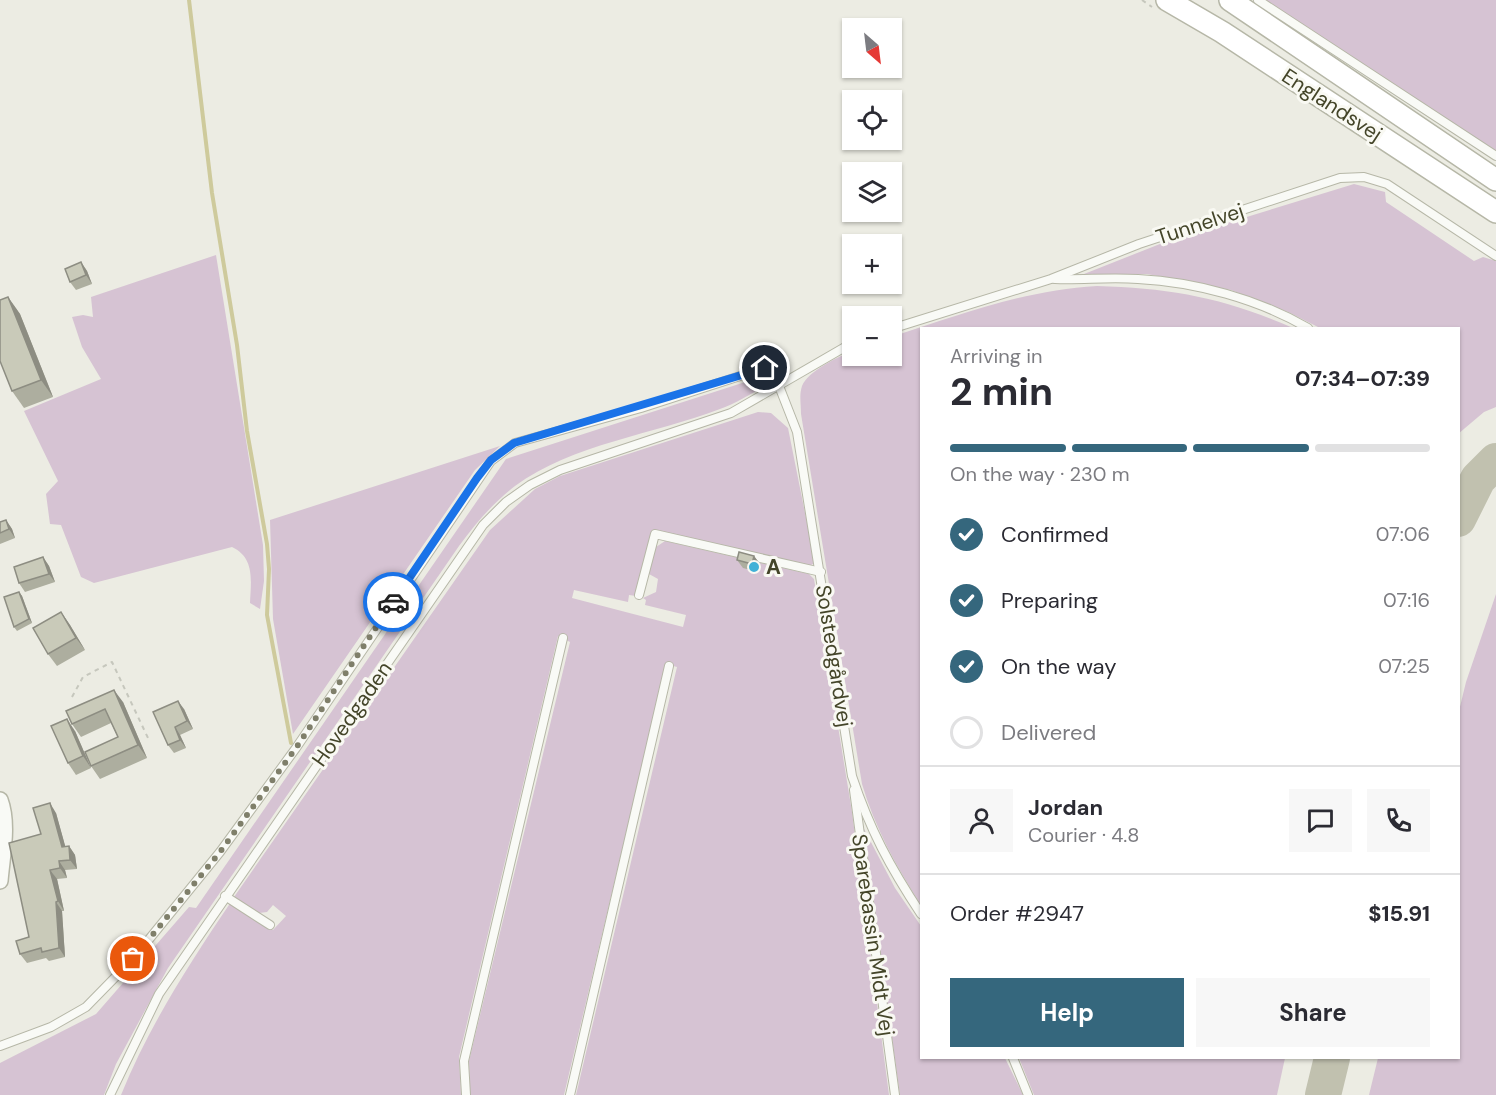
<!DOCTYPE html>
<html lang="en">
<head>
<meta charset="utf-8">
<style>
  body { margin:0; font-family:"DM Sans",sans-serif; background:#f7f7f7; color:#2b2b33; height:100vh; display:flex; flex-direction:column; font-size:22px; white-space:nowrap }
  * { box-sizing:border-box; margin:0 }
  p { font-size:20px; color:#7c7c81 }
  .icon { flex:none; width:33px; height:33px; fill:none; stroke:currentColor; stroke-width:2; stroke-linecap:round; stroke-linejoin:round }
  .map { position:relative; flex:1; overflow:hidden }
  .sheet { position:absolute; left:920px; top:327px; width:540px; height:732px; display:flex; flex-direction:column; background:#fff; border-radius:0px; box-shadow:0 2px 4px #0004 }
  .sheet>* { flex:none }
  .needle { width:39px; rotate:152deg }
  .controls { position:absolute; left:842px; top:18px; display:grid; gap:12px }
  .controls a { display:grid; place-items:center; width:60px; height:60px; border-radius:0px; background:#fff; box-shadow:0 2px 4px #0004; font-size:30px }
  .pin { position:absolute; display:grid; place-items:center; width:51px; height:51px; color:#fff; margin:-26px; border:3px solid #fff; border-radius:50%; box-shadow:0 2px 6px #0007 }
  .courier { position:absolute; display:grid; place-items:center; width:60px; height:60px; margin:-30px; border:4px solid #1a73e8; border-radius:50%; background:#fff; color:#222; box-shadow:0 2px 8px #0007 }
  .overview em { font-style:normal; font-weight:700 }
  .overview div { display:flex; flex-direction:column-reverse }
  .overview { display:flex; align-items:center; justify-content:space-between; height:102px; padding:0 30px }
  h1 { font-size:39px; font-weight:700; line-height:45px }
  .bar { display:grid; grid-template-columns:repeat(4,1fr); gap:9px 6px; align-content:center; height:72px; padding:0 30px }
  .bar i { height:8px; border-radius:4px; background:#e1e1e2 }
  .bar .active { background:#35677d }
  .bar p { grid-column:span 4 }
  .line { display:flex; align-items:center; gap:15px; padding:0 30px; border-top:2px solid #e1e1e2 }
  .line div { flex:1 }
  .round { display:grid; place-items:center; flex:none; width:63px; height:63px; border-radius:0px; background:#f7f7f7 }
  ol { padding:0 30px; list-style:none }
  li { display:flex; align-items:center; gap:18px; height:66px }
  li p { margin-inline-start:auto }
  li .icon { padding:6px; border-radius:50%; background:#35677d; color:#fff; stroke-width:4 }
  li:last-child { color:#7c7c81 }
  li i { width:33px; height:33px; border:3px solid #e1e1e2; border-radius:50% }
  .primary-button { display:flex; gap:12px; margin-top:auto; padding:12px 30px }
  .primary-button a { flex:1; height:69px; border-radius:0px; background:#35677d; color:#fff; font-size:24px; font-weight:700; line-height:69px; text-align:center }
  .primary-button a+a { background:#f7f7f7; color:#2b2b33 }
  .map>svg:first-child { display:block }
  .green { fill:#d6c3d3 }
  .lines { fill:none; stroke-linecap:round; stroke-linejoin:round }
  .stream { stroke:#ceca9c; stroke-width:4 }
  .taxiway { stroke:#c1c1af; stroke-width:36 }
  .lane-casing { stroke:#b6b7a7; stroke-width:10 }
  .street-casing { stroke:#b6b7a7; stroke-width:18 }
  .secondary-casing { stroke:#b6b7a7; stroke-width:24 }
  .path { stroke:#c6c7bd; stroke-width:2; stroke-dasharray:4.5 4.5; stroke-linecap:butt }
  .lane { stroke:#f9faf6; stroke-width:8 }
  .street { stroke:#f9faf6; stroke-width:15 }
  .secondary { stroke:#fff; stroke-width:21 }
  .wall { fill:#adae9f }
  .shaded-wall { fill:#8d8d82 }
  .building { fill:#c9cab9; stroke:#8d8d82; stroke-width:1.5 }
  .done { stroke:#7f7f6a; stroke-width:6; stroke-dasharray:0 10.8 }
  .route { stroke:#1a73e8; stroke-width:8 }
  .poi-dot { fill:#41b1d7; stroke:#f9f9f3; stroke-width:2 }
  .labels { text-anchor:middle; stroke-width:6; stroke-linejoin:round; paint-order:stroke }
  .street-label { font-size:21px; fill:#444529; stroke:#f9f9f3 }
  .poi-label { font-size:21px; font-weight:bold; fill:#444529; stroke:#f9f9f3; text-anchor:start }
</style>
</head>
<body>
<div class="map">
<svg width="1496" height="1095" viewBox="0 0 1496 1095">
  <rect width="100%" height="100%" fill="#ecece3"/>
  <!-- green -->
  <g class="green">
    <path d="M1264 0H1496V152Z"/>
    <path d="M1354 184 1385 192 1386 202 1474 261 1483 257 1496 261V407L1484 412 1458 434V328H1320L1288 312 1231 290 1147 274H1084L1165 242Z"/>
    <path d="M216 255 263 545 264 581 260 609 250 603C251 580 255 558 232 547L94 583 81 577 61 525 50 524 46 494 58 481 24 411 101 379 82 347 72 317 83 315 93 317 91 297Z"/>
    <path d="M1097 286C1171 288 1225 298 1293 328H921V905C896 866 875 828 862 784L801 414C801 404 799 395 802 386 808 371 838 357 852 351V356H891V337C959 315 1025 290 1097 286Z"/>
    <path d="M778 362 780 375C761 388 742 401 720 409 655 434 572 444 515 486 493 503 475 524 459 546L168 968 116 1064 104 1095H0V1063L96 1014 189 907 196 908 506 459 773 373 771 364Z"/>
    <path d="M758 412 771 413 788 428 815 563 807 567 652 530 636 596 629 595 628 602 574 590 572 598 683 627 686 615 645 605 646 600 643 598 656 592 658 579 649 574 656 547 665 541 809 574 814 579 852 812 889 1095H576L677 667 666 664 564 1095H470L469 1061 570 642 558 636 459 1057 461 1095H121C149 1026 189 964 231 902L273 930 286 916 273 905 267 912 259 913 234 897 490 530 535 489 560 476Z"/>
    <path d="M500 446 475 470 293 734 273 619 270 520Z"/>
    <path d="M1496 594V1095H1369L1378 1058H1458V715L1466 682Z"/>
    <path d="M862 825 895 888 921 926V1058H1005L1023 1095H900Z"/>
    <path d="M1019 1058H1285L1277 1095H1034Z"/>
  </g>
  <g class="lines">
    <!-- stream -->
    <path class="stream" d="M189 0 212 193 237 345 247 431 267 544 269 569 267 615 291 743"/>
    <!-- taxiway -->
    <g class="taxiway">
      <path d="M1458 519 1478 479 1496 461"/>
      <path d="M1323 1095 1332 1058"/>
    </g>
    <defs>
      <g id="lane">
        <path d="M1258 0 1496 156"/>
        <path d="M1055 279C1082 280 1110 277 1138 279 1196 282 1258 299 1308 328"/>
        <path d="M891 329 1051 279 1139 244 1340 178 1364 177 1387 184 1496 256"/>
        <path d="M779 386 797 432 852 776C870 830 890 867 921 914"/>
        <path d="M639 595 655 534 821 572"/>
        <path d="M854 790 895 1095"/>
        <path d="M225 896 270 925"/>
        <path d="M0 1046 51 1027 86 1007 133 959 220 852 296 748 491 461 515 443 641 408 765 368"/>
        <path d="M1013 1058 1028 1095"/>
        <path d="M110 1095 159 994 483 525 506 502 530 485 560 470 731 413 852 343"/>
        <path d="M466 1095 464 1061 563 638"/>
        <path d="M570 1095 669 666"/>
      </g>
      <path id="street" d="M0 800C9 824 2 856 0 881"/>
      <g id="secondary">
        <path d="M1167 0 1222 32 1496 212"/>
        <path d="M1230 0 1496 180"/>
      </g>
    </defs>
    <!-- lane casing -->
    <use href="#lane" class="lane-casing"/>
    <!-- street casing -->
    <use href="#street" class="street-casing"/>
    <!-- secondary casing -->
    <use href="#secondary" class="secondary-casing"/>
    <!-- path -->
    <g class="path">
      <path d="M1142 0 1152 7"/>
      <path d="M72 697 83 677 112 662 148 738"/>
    </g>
    <!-- lane -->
    <use href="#lane" class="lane"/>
    <!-- street -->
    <use href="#street" class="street"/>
    <!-- secondary -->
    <use href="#secondary" class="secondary"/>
  </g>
  <!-- wall -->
  <g class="wall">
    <path d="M81 262 87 271 92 284 76 290 70 282Z"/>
    <path d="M8 297 20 314 53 397 24 408 12 391Z"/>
    <path d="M6 520 12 529 15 538 0 544V522Z"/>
    <path d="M754 556 760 564 758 572 743 568 737 560Z"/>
    <path d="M43 557 49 566 55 582 25 592 19 583Z"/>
    <path d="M19 592 22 596 32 623 17 631 14 627Z"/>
    <path d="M61 612 70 625 85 650 57 666 48 654Z"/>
    <path d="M123 702 147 758 100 779 91 766 118 737 111 723 81 737 72 724 66 711Z"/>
    <path d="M184 709 193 729 180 735 186 748 174 753 168 745 153 712Z"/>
    <path d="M75 731 91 768 76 775 68 763Z"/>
    <path d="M56 813 65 846H69L75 855 77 869 65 870 67 878 57 879 64 911H62L65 957 49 961 46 958 27 963 20 954 29 937 41 834Z"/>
  </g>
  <!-- shaded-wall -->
  <g class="shaded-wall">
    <path d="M81 262 87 271 92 284 86 275Z"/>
    <path d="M8 297 20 314 53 397 41 380Z"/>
    <path d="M6 520 12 529 15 538 9 529Z"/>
    <path d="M754 556 760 564 758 572 752 564Z"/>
    <path d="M43 557 49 566 55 582 49 574Z"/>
    <path d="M19 592 22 596 32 623 29 619Z"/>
    <path d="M61 612 70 625 85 650 76 638Z"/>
    <path d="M114 690 123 702 147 758 138 745Z"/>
    <path d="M178 701 184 709 193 729 187 721Z"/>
    <path d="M67 719 75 731 91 768 83 756Z"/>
    <path d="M175 727 180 735 186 748 180 740Z"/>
    <path d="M50 803 56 813 68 856 62 847Z"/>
    <path d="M69 846 75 855 77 869 70 860Z"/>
    <path d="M59 861 65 870 67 878 60 868Z"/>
    <path d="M50 870 57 879 64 911 58 901Z"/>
    <path d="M56 902 62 911 65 957 59 948Z"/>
  </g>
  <!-- building -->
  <g class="building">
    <path d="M81 262 86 275 70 282 65 269Z"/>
    <path d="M8 297 41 380 12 391 0 361V300Z"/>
    <path d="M6 520 9 529 0 533V522Z"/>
    <path d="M739 552 754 556 752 564 737 560Z"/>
    <path d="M43 557 49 574 19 583 14 567Z"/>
    <path d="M19 592 29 619 14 627 4 597Z"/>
    <path d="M61 612 76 638 48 654 33 628Z"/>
    <path d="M114 690 138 745 91 766 85 752 118 737 105 709 72 724 66 711Z"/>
    <path d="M178 701 187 721 175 727 180 740 168 745 153 712Z"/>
    <path d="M67 719 83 756 68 763 51 726Z"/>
    <path d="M50 803 62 847 69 846 70 860 59 861 60 868 50 870 58 901 56 902 59 948 42 952 41 948 20 954 16 941 29 937 9 843 41 834 33 808Z"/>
  </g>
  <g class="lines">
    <!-- done -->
    <path class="done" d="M133 959 220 852 296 748 393 602"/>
    <!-- route -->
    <path class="route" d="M393 602 477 478 491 460 514 443 765 368"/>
  </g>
  <!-- markers -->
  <circle class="poi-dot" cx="754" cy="567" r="6"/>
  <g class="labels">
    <!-- street labels -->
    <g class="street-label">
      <text transform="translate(1332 105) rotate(33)" y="7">Englandsvej</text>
      <text transform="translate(1200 224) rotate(-18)" y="7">Tunnelvej</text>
      <text transform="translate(834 656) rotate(81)" y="7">Solstedgårdvej</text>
      <text transform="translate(352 714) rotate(-55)" y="7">Hovedgaden</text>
      <text transform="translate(873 935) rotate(82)" y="7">Sparebassin Midt Vej</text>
    </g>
    <!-- poi labels -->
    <g class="poi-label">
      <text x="766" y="574">A</text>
    </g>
  </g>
</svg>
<div class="controls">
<a><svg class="needle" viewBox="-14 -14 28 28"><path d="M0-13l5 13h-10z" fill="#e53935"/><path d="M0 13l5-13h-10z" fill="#7c7c81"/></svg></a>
<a><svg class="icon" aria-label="locate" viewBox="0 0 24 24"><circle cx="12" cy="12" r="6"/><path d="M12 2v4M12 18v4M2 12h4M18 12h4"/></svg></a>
<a><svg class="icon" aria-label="layers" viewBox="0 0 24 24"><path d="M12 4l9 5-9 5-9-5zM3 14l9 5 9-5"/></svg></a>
<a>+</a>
<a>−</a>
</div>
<div class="pin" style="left:133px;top:959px;background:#ea580c"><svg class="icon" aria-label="bag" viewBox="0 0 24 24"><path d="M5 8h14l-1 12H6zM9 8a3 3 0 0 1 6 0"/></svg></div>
<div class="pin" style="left:765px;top:368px;background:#1f2937"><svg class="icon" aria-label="home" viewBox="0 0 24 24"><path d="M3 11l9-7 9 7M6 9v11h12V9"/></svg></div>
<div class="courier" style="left:393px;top:602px"><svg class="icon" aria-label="car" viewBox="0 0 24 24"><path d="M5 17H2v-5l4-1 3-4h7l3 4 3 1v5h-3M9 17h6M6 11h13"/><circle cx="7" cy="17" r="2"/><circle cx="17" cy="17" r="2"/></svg></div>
<section class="sheet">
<div class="overview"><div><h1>2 min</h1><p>Arriving in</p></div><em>07:34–07:39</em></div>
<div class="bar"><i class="active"></i><i class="active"></i><i class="active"></i><i></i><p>On the way · 230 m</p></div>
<ol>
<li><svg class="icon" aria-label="check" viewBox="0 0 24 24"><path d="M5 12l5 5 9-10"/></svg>Confirmed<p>07:06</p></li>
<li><svg class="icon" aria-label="check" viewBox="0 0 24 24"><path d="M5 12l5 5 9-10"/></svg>Preparing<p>07:16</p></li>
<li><svg class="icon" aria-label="check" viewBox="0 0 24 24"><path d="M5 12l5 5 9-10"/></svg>On the way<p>07:25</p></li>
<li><i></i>Delivered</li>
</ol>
<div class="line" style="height:108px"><a class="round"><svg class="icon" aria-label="person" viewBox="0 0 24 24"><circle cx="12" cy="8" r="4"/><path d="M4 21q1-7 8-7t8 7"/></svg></a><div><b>Jordan</b><p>Courier · 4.8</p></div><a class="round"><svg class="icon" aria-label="chat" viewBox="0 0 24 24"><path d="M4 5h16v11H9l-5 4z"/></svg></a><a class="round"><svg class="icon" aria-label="phone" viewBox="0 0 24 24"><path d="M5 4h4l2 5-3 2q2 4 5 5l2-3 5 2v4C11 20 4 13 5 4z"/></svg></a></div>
<div class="line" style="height:78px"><div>Order #2947</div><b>$15.91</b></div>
<div class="primary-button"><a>Help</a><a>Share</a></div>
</section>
</div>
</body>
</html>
